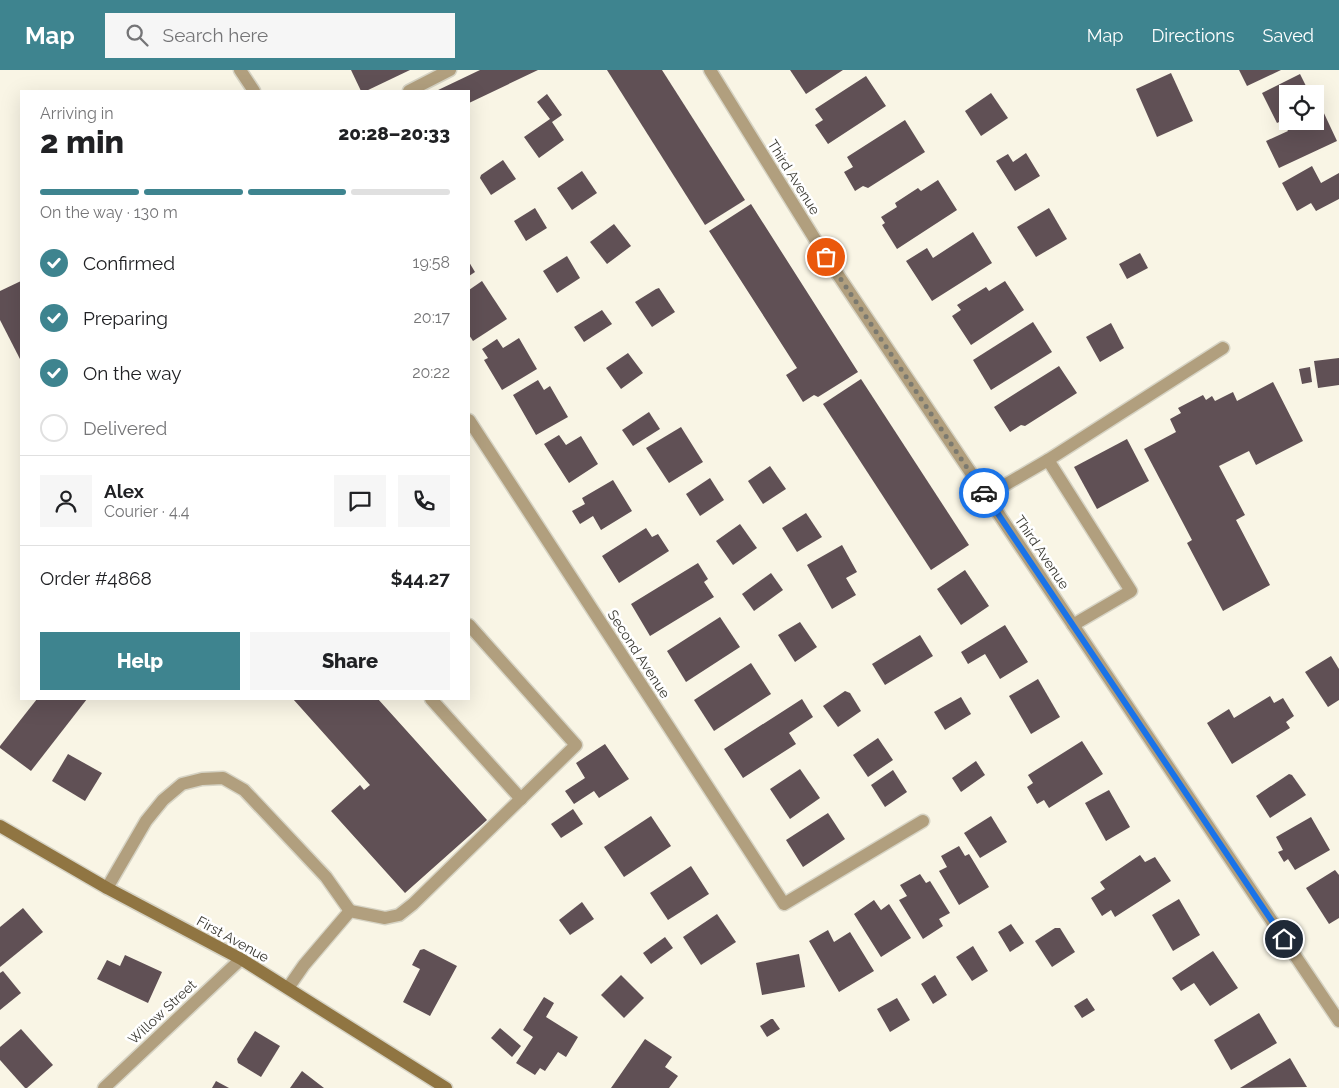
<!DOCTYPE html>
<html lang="en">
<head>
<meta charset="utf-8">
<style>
  body { margin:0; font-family:Raleway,sans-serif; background:#f6f6f6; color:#202124; height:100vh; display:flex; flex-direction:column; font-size:19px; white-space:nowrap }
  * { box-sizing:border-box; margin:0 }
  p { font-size:16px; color:#757577 }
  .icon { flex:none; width:28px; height:28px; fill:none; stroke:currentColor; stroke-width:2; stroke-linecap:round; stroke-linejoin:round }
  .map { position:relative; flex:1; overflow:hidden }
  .details { position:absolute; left:20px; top:20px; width:450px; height:610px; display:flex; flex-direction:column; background:#fff; border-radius:0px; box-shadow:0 5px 20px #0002 }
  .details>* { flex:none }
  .tools { position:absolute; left:1279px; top:15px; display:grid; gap:10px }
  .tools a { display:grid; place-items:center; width:45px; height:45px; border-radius:0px; background:#fff; box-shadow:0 5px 20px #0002; font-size:25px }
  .pin { position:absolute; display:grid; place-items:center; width:42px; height:42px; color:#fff; margin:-21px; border:2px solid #fff; border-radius:50%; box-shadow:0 1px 5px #0007 }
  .courier { position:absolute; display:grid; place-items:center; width:50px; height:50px; margin:-25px; border:4px solid #1a73e8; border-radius:50%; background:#fff; color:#222; box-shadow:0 1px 6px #0007 }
  .headline em { font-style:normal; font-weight:800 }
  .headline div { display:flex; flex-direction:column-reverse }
  .headline { display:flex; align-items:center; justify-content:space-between; height:85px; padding:0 20px }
  h1 { font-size:32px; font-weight:800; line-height:38px }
  .bar { display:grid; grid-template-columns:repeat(4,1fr); gap:8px 5px; align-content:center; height:60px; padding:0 20px }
  .bar i { height:6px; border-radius:4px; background:#e0e0e0 }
  .bar .current { background:#3e848f }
  .bar p { grid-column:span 4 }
  .line { display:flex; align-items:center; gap:12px; padding:0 20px; border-top:1px solid #e0e0e0 }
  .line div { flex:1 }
  .round { display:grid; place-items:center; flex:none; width:52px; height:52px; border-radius:0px; background:#f6f6f6 }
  ol { padding:0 20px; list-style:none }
  li { display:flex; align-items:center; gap:15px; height:55px }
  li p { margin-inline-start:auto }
  li .icon { padding:5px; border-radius:50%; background:#3e848f; color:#fff; stroke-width:4 }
  li:last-child { color:#757577 }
  li i { width:28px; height:28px; border:2px solid #e0e0e0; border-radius:50% }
  .button { display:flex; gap:10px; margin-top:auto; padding:10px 20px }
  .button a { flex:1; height:58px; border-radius:0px; background:#3e848f; color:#fff; font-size:20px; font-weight:800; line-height:58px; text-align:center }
  .button a+a { background:#f6f6f6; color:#202124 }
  header { display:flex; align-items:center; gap:30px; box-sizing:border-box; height:70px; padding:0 25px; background:#3e848f; color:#fff }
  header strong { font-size:24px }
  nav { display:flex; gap:28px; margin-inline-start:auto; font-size:18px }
  .search { width:350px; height:45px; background:#f6f6f6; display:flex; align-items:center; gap:12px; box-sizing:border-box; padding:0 18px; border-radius:0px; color:#757577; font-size:19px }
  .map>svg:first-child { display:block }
  .building { fill:#605055 }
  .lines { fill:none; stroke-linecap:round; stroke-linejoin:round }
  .service-casing { stroke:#d6d3c4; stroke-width:15 }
  .minor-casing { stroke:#d6d3c4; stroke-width:15 }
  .secondary-casing { stroke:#d6d3c4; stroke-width:15 }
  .service { stroke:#b19f7e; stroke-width:12 }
  .minor { stroke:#b19f7e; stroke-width:12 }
  .secondary { stroke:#907542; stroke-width:12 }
  .done { stroke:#7c7a6f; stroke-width:5; stroke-dasharray:0 9 }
  .route { stroke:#1a73e8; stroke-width:6 }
  .labels { text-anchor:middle; stroke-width:5; stroke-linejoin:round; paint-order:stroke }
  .street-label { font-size:14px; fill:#383730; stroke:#fff }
</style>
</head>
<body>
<header>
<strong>Map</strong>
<div class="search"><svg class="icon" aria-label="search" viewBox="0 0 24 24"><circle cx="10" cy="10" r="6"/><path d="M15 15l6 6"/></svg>Search here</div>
<nav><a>Map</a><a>Directions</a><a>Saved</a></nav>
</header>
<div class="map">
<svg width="1339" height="1018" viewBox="0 0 1339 1018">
  <rect width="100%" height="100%" fill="#f9f5e5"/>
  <!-- building -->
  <g class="building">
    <path d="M351 0H410L366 21H361Z"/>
    <path d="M480 0H538L469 33V21H436Z"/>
    <path d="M607 0H662L745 130 705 155Z"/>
    <path d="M790 0H843L806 24Z"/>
    <path d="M1239 0H1281L1247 16Z"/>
    <path d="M1171 3 1193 51 1157 67 1136 19Z"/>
    <path d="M1300 4 1310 24H1288V48L1277 53 1262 23Z"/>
    <path d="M866 6 886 36 828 74 815 55 823 50 815 39Z"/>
    <path d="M991 23 1008 48 981 66 965 41Z"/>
    <path d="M547 24 562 45 552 52 564 70 539 88 524 67 550 49 537 32Z"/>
    <path d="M1322 39 1337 71 1279 98 1266 71 1288 61 1285 56 1296 51H1315V42Z"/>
    <path d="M905 50 925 82 868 118 863 116 855 121 844 102 853 97 847 87Z"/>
    <path d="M1026 83 1040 106 1015 121 996 91 1008 84 1013 92Z"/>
    <path d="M503 90 516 109 491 125 480 108 481 105Z"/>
    <path d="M1312 96 1321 113 1339 103V129L1316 141 1311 133 1297 141 1282 113Z"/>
    <path d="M582 101 597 123 572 140 557 118Z"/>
    <path d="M938 110 957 140 897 179 882 155 885 153 881 147 897 137 895 133 918 118 921 121Z"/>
    <path d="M751 134 858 302 818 327 814 325 803 332 786 305 797 298 709 161Z"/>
    <path d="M535 138 547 158 526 171 514 151Z"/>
    <path d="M1049 138 1067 169 1036 187 1017 157Z"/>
    <path d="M614 154 631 176 607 194 590 172Z"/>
    <path d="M973 162 992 193 932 231 906 191 927 178 933 188Z"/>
    <path d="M1140 183 1148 198 1127 209 1119 194Z"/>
    <path d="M567 186 580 208 557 223 543 201Z"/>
    <path d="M469 192 475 202 469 206Z"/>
    <path d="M21 211V291L0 250V221Z"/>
    <path d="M482 211 507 249 473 271 469 265V220Z"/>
    <path d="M1005 211 1024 240 971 275 952 246 961 240 957 235 986 217 989 221Z"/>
    <path d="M659 218 675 242 652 257 635 232 656 219Z"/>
    <path d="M602 240 612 254 584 272 574 257Z"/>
    <path d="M1033 252 1052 282 991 320 973 290Z"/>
    <path d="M1111 253 1124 278 1100 292 1086 267Z"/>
    <path d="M519 268 537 299 502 320 484 290 488 288 482 279 497 269 503 278Z"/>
    <path d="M628 283 643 303 621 319 606 298Z"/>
    <path d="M1339 288V315L1318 318 1314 291Z"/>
    <path d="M1059 296 1077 323 1025 356 1021 355 1010 362 994 337Z"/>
    <path d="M1310 297 1312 312 1302 314 1299 299Z"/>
    <path d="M861 309 969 475 931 500 823 334Z"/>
    <path d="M538 310 544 320 550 316 568 347 536 365 513 325Z"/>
    <path d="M1273 312 1303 371 1256 395 1249 381 1219 396 1245 445 1236 450 1270 515 1223 541 1187 473 1192 470 1144 379 1176 362 1170 349 1181 343 1178 338 1203 325 1206 330 1212 326 1215 331 1233 322 1237 331Z"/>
    <path d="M649 342 660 359 633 376 622 360Z"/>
    <path d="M681 357 703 392 669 413 646 378Z"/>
    <path d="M559 365 566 375 581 366 598 394 569 413 544 374Z"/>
    <path d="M1127 369 1149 411 1097 439 1074 397Z"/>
    <path d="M770 396 786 419 763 434 748 411Z"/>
    <path d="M710 408 724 430 700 446 686 424Z"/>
    <path d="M613 410 632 441 601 460 593 446 580 454 572 441 585 434 582 428Z"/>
    <path d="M806 443 822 467 797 482 782 458Z"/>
    <path d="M740 454 757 478 733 495 716 471Z"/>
    <path d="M646 458 652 467 658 464 669 481 619 513 602 486Z"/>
    <path d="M842 475 857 502 846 508 856 525 832 539 807 495Z"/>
    <path d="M698 493 708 509 704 512 714 527 650 566 631 534Z"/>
    <path d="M965 500 989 536 961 555 937 519Z"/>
    <path d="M771 503 783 520 754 541 742 524Z"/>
    <path d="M720 547 740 577 686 612 667 581Z"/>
    <path d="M800 552 817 577 795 592 778 565Z"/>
    <path d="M1005 555 1028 592 1000 609 985 584 968 594 961 582Z"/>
    <path d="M920 565 933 586 885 615 872 594Z"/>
    <path d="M1331 586 1339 599V630L1328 637 1305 602Z"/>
    <path d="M751 593 771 624 714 661 694 630Z"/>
    <path d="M1038 609 1060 647 1031 664 1009 626Z"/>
    <path d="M845 621 850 623 861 641 838 657 823 636Z"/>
    <path d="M1270 626 1274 633 1283 628 1294 646 1286 652 1290 658 1232 694 1207 653 1229 639 1234 648Z"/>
    <path d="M961 627 971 644 945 660 934 642Z"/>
    <path d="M37 629H87L31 701 0 678V676Z"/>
    <path d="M293 629H378L487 750 405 823 331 741 360 715 364 720 370 715Z"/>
    <path d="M802 629 813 647 789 663 796 674 743 708 724 679Z"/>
    <path d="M878 668 893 690 868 707 853 685Z"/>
    <path d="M1082 671 1103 704 1049 738 1044 730 1037 734 1027 717 1033 713 1028 705Z"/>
    <path d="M605 674 629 709 599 728 594 721 574 734 565 721 585 708 576 693Z"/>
    <path d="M68 684 102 703 85 731 52 711Z"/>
    <path d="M976 691 985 705 961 722 952 708Z"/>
    <path d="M800 699 820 728 790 749 770 719Z"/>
    <path d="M893 700 907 722 885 737 871 715Z"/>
    <path d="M1289 704 1292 705 1306 725 1270 748 1256 726Z"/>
    <path d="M1109 720 1130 757 1106 771 1085 733Z"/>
    <path d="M573 739 583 754 561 768 551 754Z"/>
    <path d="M828 743 845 769 803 797 786 770Z"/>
    <path d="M651 746 671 776 624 807 604 777Z"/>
    <path d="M991 746 1007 772 980 788 964 763Z"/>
    <path d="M1311 747 1330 780 1295 800 1288 789 1284 792 1278 782 1283 780 1276 767Z"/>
    <path d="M959 776 965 786 969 784 989 817 959 835 939 801 947 797 941 786Z"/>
    <path d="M1140 785 1145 792 1155 787 1171 811 1115 847 1111 840 1102 846 1091 828 1105 819 1100 812Z"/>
    <path d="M691 796 709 824 668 850 650 823Z"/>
    <path d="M1335 800 1339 805V848L1329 854 1306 818Z"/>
    <path d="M920 804 926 813 930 811 950 843 939 849 943 856 923 869 899 830 907 826 900 815Z"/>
    <path d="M1179 829 1200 865 1173 881 1152 845Z"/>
    <path d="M874 830 881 840 889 834 911 868 881 887 854 844Z"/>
    <path d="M582 832 594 849 570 865 559 850Z"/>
    <path d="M23 838 43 862 0 897V857Z"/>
    <path d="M717 844 736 872 701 895 683 867Z"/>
    <path d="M1011 854 1024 873 1010 882 998 862Z"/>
    <path d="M1055 858H1060L1075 882 1052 897 1035 871Z"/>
    <path d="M828 860 834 872 850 862 874 901 839 922 809 871Z"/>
    <path d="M665 867 673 878 651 894 643 883Z"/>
    <path d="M973 876 988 901 972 911 956 887Z"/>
    <path d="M424 879 457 896 430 946 403 932 420 899 412 895 420 880Z"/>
    <path d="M1213 881 1238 918 1210 936 1194 913 1181 921 1172 908Z"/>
    <path d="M799 884 805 917 762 925 756 893Z"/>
    <path d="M125 885 162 902 148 933 97 909 107 890 120 896Z"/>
    <path d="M3 901 21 923 0 940V903Z"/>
    <path d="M621 905 644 928 624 948 601 925Z"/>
    <path d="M935 905 947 925 933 934 921 914Z"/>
    <path d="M544 927 554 933 546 947 578 967 566 987 558 982 545 1001 540 998 535 1005 516 993 533 967 523 960Z"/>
    <path d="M897 928 910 950 890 962 877 939Z"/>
    <path d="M1087 928 1095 940 1082 948 1074 936Z"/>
    <path d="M1259 943 1277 973 1231 1000 1214 970Z"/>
    <path d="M771 949H773L780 959 767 967 760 956Z"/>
    <path d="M500 958 521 976 512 987 491 968Z"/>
    <path d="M21 959 53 995 27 1018H25L0 990V977Z"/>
    <path d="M255 961 280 976 261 1007 238 993 237 989Z"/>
    <path d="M645 969 672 987 665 997 678 1006 669 1018H611Z"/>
    <path d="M1290 988 1307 1017 1240 1018Z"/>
    <path d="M302 1001 324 1018H290Z"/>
    <path d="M216 1011 229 1018H212Z"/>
  </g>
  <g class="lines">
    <defs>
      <g id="service">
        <path d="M409 21 450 0"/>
        <path d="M1048 390 1131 521 1073 555"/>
        <path d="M986 426 1048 390 1223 278"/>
        <path d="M431 629 521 729"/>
        <path d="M107 818 146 751 163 730 182 714 202 709 223 708 244 720 326 807 350 841"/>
        <path d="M288 918 304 895 350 841 385 848 399 845 413 834 576 675 469 555"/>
      </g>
      <g id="minor">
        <path d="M240 0 254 21"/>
        <path d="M710 0 826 187 1339 951"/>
        <path d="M469 350 784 834 923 751"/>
        <path d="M104 1018 241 889"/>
      </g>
      <path id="secondary" d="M0 756 107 818 241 889 446 1018"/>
    </defs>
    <!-- service casing -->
    <use href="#service" class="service-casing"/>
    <!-- minor casing -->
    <use href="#minor" class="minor-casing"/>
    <!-- secondary casing -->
    <use href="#secondary" class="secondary-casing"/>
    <!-- service -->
    <use href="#service" class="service"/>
    <!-- minor -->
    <use href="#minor" class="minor"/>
    <!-- secondary -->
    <use href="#secondary" class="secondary"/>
  </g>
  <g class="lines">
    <!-- done -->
    <path class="done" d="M826 187 984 423"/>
    <!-- route -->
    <path class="route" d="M984 423 1284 869"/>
  </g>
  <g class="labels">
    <!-- street labels -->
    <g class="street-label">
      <text transform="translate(794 107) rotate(58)" y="5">Third Avenue</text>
      <text transform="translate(1042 482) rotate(56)" y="5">Third Avenue</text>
      <text transform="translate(639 584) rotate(57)" y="5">Second Avenue</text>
      <text transform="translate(233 869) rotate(29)" y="5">First Avenue</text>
      <text transform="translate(162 942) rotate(-43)" y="5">Willow Street</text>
    </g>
  </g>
</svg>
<div class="tools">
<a><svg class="icon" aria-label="locate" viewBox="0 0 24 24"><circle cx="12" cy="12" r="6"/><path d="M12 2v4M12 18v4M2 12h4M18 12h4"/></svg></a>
</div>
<div class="pin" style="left:826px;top:187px;background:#ea580c"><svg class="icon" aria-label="bag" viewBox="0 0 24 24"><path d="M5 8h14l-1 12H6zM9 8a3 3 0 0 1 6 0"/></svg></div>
<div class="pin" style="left:1284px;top:869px;background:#1f2937"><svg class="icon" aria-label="home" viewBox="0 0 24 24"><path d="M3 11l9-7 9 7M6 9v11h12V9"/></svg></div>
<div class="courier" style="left:984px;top:423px"><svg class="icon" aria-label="car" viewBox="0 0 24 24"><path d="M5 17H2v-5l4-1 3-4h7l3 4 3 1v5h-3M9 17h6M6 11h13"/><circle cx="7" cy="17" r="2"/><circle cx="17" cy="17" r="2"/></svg></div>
<section class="details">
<div class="headline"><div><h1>2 min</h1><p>Arriving in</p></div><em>20:28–20:33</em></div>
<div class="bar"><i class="current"></i><i class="current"></i><i class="current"></i><i></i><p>On the way · 130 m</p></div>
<ol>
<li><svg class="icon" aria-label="check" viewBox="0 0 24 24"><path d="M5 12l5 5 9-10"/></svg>Confirmed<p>19:58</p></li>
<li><svg class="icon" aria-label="check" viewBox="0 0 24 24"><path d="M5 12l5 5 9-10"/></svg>Preparing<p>20:17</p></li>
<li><svg class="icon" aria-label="check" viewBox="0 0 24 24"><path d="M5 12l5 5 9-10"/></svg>On the way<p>20:22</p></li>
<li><i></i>Delivered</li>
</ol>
<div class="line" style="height:90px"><a class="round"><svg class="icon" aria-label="person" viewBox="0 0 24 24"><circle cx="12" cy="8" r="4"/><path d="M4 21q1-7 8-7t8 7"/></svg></a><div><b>Alex</b><p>Courier · 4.4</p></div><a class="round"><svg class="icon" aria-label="chat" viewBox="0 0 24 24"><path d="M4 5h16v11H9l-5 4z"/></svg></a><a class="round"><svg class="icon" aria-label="phone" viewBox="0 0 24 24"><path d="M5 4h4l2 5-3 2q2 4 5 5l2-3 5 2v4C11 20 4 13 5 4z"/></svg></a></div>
<div class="line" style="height:65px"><div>Order #4868</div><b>$44.27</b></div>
<div class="button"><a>Help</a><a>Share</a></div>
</section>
</div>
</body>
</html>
